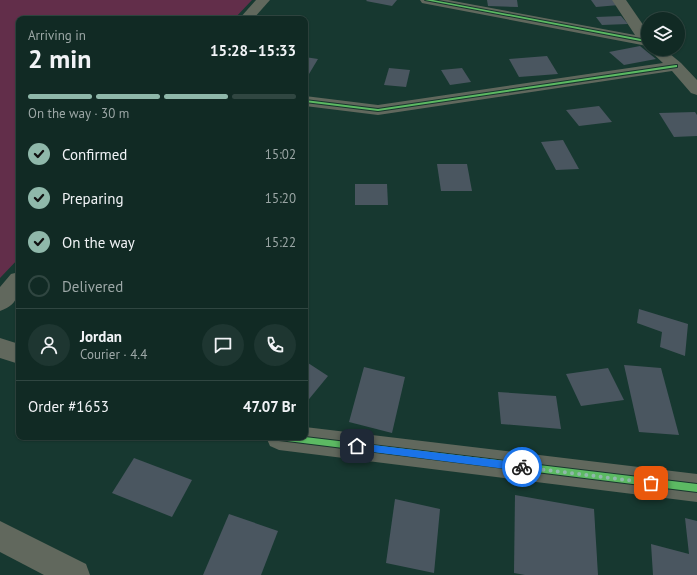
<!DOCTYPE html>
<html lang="en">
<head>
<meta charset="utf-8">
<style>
  body { margin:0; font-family:"PT Sans",sans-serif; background:#1e3631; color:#f1f3f6; height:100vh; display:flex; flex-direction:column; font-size:15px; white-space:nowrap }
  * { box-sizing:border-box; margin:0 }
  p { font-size:13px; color:#9ca7a6 }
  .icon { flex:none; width:22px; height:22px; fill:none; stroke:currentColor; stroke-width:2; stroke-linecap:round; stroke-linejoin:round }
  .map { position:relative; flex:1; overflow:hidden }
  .side { position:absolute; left:16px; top:16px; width:292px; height:424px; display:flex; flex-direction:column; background:#112a24; border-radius:8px; box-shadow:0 1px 3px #0004,0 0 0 1px #304641 }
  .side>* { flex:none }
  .tools { position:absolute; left:641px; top:12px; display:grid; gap:8px }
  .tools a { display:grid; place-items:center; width:44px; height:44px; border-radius:50%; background:#112a24; box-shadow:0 1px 3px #0004,0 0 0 1px #304641; font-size:20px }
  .pin { position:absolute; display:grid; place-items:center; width:34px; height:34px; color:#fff; margin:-17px; border-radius:8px; box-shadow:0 2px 6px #0006 }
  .courier { position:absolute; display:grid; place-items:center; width:40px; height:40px; margin:-20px; border:3px solid #1a73e8; border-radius:50%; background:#fff; color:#222; box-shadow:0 1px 5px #0007 }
  .head em { font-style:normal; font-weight:800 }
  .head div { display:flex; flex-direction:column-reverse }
  .head { display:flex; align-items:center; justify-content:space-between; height:68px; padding:0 12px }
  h1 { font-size:26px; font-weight:800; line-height:30px }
  .bar { display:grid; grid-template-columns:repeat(4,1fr); gap:6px 4px; align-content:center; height:48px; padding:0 12px }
  .bar i { height:5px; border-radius:3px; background:#304641 }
  .bar .selected { background:#8fb8aa }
  .bar p { grid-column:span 4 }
  .line { display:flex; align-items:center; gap:10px; padding:0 12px; border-top:1px solid #304641 }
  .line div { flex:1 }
  .round { display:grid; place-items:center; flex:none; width:42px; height:42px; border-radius:21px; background:#1e3631 }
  ol { padding:0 12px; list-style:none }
  li { display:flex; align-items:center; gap:12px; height:44px }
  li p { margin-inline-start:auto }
  li .icon { padding:4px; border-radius:50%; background:#8fb8aa; color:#111; stroke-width:4 }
  li:last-child { color:#9ca7a6 }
  li i { width:22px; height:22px; border:2px solid #304641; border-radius:50% }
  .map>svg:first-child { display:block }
  .green { fill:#622e4a }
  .building { fill:#4a5660 }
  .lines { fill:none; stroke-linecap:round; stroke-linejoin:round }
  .minor { fill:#61685d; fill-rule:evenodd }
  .cycleway-casing { stroke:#17372d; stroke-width:2 }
  .cycleway { fill:#5cba63; fill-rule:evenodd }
  .route { fill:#1a73e8 }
  .done { stroke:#8fb8aa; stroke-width:4; stroke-dasharray:0 7.2 }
</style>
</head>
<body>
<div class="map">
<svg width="697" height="575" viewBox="0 0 697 575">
  <rect width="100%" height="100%" fill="#173830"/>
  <!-- green -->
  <path class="green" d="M0 0H252L234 19H19V258L0 278Z"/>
  <!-- building -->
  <g class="building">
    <path d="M367 0H397L392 6 366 1Z"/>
    <path d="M487 0H517L518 7 488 6Z"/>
    <path d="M591 0H614L619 5 596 7Z"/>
    <path d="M621 16 628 24 602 25 596 17Z"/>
    <path d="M640 46 656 59 624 65 609 52Z"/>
    <path d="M547 56 558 74 519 77 509 59Z"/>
    <path d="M305 57 318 59 309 74 305 73Z"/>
    <path d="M389 68 410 70 406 87 384 85Z"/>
    <path d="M462 68 471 82 450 85 441 70Z"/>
    <path d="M599 106 612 122 579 126 566 110Z"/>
    <path d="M695 112 697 115V136L674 137 659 113Z"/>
    <path d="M563 140 579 169 556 170 541 142Z"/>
    <path d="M437 164H467L472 191H441Z"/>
    <path d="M355 184H387L388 205H355Z"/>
    <path d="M639 309 688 324 685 356 660 347 662 332 637 323Z"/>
    <path d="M305 361 328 376 305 404Z"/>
    <path d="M624 365 661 368 679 435 639 432Z"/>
    <path d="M364 367 405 377 392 433 349 422Z"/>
    <path d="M608 368 624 400 581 406 566 374Z"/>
    <path d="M498 392 556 396 561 429 501 424Z"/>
    <path d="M134 458 192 480 172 517 112 493Z"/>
    <path d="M515 495 594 509 598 575H525L514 573Z"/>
    <path d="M395 499 440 509 434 573 386 563Z"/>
    <path d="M229 514 278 531 261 575H203Z"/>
    <path d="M685 518 697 521V575H653L651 544 689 554Z"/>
  </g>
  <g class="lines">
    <!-- minor -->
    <g class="minor">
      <path d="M256 0H270L253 19H239Z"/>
      <path d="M420 0H448L635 35 612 0H626L648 32V47L642 45 427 4 422 3Z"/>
      <path d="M648 49H664L681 63 697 80V95L691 93 672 71 378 115 305 106V96L378 105 663 63Z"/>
      <path d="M19 272C19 290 21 304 0 311V287L11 274Z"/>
      <path d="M0 338 19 344V364L0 358Z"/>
      <path d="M305 427 697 474V502L279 450 270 446 266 437H305Z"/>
      <path d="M0 521 86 564 90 575H44L0 552Z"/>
    </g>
    <defs>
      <g id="cycleway">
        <path d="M425 0H433L646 40 648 41 646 42Z"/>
        <path d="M676 65H677V67L378 111 305 102V100L378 109Z"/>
        <path d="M275 437H305L697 484V492L279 440 276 439Z"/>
      </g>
    </defs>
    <!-- cycleway casing -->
    <use href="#cycleway" class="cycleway-casing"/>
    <!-- cycleway -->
    <use href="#cycleway" class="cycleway"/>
  </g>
  <!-- route -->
  <path class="route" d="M357 443 522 463 526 467 522 471 357 450 353 446Z"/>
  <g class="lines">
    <!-- done -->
    <path class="done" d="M522 467 651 483"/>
  </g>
</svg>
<div class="tools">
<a><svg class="icon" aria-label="layers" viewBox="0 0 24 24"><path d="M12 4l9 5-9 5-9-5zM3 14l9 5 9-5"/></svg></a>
</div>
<div class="pin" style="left:651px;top:483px;background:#ea580c"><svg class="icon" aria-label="bag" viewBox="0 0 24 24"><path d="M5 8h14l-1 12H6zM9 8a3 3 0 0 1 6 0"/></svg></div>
<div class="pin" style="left:357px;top:446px;background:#1f2937"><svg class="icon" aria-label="home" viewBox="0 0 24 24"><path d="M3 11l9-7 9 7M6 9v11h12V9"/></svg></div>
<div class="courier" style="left:522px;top:467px"><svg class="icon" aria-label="bike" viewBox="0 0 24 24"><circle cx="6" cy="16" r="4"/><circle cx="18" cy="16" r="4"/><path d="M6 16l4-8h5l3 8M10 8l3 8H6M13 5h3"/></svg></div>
<section class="side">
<div class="head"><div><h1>2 min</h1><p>Arriving in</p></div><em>15:28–15:33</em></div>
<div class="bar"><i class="selected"></i><i class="selected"></i><i class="selected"></i><i></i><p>On the way · 30 m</p></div>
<ol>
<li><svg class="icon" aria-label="check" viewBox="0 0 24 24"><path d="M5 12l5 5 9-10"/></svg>Confirmed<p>15:02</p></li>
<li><svg class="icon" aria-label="check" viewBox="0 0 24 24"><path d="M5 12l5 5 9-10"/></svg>Preparing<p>15:20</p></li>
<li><svg class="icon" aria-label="check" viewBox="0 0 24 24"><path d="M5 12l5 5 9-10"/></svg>On the way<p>15:22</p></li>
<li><i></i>Delivered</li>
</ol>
<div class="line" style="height:72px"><a class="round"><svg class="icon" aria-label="person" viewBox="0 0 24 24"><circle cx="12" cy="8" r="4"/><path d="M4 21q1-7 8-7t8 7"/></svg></a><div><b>Jordan</b><p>Courier · 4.4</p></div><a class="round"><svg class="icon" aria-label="chat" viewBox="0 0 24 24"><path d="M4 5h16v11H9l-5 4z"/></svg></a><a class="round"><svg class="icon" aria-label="phone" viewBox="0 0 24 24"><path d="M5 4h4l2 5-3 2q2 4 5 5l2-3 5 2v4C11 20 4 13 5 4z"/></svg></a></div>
<div class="line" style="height:52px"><div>Order #1653</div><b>47.07 Br</b></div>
</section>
</div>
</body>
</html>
